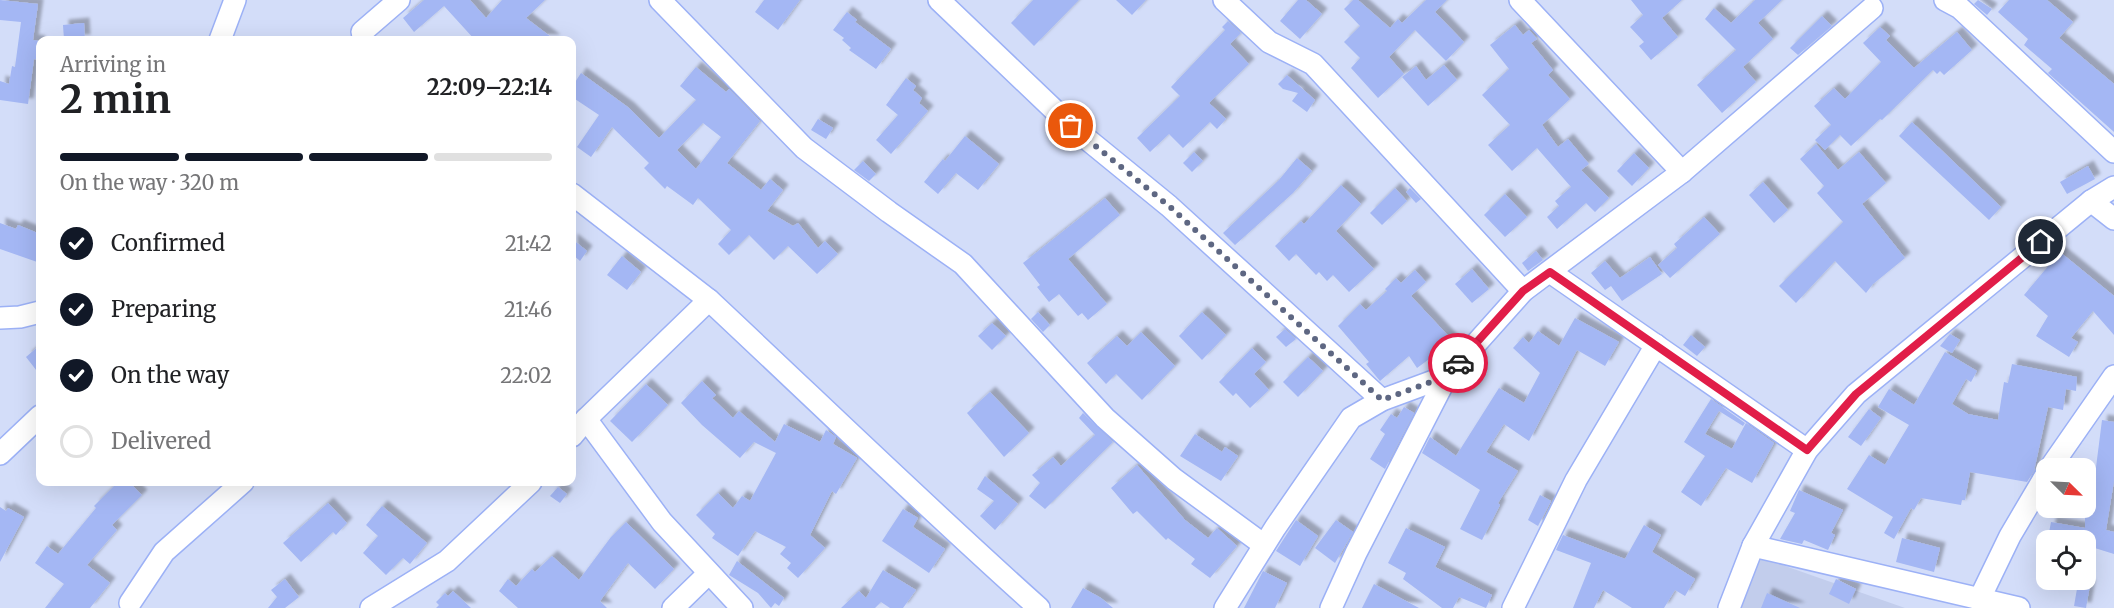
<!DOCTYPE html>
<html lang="en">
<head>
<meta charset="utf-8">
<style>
  body { margin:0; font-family:Merriweather,serif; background:#f2f2f2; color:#202124; height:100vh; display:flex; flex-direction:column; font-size:22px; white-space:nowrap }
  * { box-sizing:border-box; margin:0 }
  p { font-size:20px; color:#757577 }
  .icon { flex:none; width:33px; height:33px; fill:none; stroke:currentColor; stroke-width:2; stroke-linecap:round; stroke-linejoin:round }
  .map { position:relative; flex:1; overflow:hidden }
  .panel { position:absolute; left:36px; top:36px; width:540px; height:450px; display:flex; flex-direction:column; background:#fff; border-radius:12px; box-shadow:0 6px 24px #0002 }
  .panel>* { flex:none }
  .needle { width:39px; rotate:114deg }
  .controls { position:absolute; left:2036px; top:458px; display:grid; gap:12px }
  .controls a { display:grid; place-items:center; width:60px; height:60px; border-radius:12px; background:#fff; box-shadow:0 6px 24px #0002; font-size:30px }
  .pin { position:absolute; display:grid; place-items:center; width:51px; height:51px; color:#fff; margin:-26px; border:3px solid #fff; border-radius:50%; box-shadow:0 2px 6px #0007 }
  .courier { position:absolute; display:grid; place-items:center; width:60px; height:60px; margin:-30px; border:4px solid #e11d48; border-radius:50%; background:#fff; color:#222; box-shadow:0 2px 8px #0007 }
  .head em { font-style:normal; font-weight:700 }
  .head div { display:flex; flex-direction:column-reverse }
  .head { display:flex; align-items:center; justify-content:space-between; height:102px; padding:0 24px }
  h1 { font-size:39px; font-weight:700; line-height:45px }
  .bar { display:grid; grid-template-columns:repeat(4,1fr); gap:9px 6px; align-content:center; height:72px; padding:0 24px }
  .bar i { height:8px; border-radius:4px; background:#e0e0e0 }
  .bar .on { background:#111827 }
  .bar p { grid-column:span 4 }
  ol { padding:0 24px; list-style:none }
  li { display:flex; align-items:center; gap:18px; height:66px }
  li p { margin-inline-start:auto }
  li .icon { padding:6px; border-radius:50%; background:#111827; color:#fff; stroke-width:4 }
  li:last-child { color:#757577 }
  li i { width:33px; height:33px; border:3px solid #e0e0e0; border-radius:50% }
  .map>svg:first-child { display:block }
  .built { fill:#c2cdec }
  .building { fill:#a4b7f4; fill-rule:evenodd; filter:url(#shadow) }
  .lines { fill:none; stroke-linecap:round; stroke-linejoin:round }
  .minor-casing { stroke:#9cb1f6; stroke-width:24 }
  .minor { stroke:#fff; stroke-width:21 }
  .done { stroke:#5e6782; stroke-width:6; stroke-dasharray:0 10.8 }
  .route { stroke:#e11d48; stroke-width:8 }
</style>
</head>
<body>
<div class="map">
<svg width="2114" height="608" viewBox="0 0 2114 608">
  <defs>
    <filter id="shadow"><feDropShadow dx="5.5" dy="-5.5" stdDeviation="1.5" flood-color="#0004"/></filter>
  </defs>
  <rect width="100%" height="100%" fill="#d3ddf9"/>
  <!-- built -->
  <path class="built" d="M1757 556 1905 608H1739Z"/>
  <!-- building -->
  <g class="building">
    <path d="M0 0 38 4 33 40 40 41V60L34 59 28 104 0 100V81L9 84 12 66 15 67 21 22 0 20Z"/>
    <path d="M424 0H470L486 18 502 0H545L526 18 555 40H475L444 6 414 32 403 18Z"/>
    <path d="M764 0H800L778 30 755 12Z"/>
    <path d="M1033 0H1079L1034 46 1011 23Z"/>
    <path d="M1116 0H1146L1132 15Z"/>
    <path d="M1298 0H1306L1322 14 1300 39 1280 21Z"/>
    <path d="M1353 0H1358L1390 28 1398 19 1402 23 1426 0H1447L1435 12 1464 42 1446 61 1415 30 1389 57 1404 74 1378 98 1351 68 1360 58 1344 42 1360 26 1344 9Z"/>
    <path d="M1631 0H1682L1662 18 1678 37 1651 60 1639 46 1644 42 1630 27 1643 15Z"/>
    <path d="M1755 0H1782L1758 23 1773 39 1743 67 1756 82 1722 113 1697 85 1736 50 1705 19 1714 8 1731 23Z"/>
    <path d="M1978 0 1992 9 1987 15 1974 4Z"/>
    <path d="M2009 0H2047L2073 22 2059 38 2114 84V132L2048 73 2052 69 2024 45 2028 39 1998 12Z"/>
    <path d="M847 12 857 20 855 22 891 49 876 69 849 50 851 48 842 40 844 38 833 30Z"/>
    <path d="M1822 16 1832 26 1798 55 1790 48Z"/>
    <path d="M1228 21 1241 33 1230 44 1249 64 1209 103 1226 119 1217 129 1210 122 1183 148 1169 134 1150 152 1137 138 1180 96 1171 87 1225 30 1222 27Z"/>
    <path d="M84 23 85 40H64L63 25Z"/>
    <path d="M1515 25 1523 35 1529 30 1537 39 1531 43 1553 70 1548 75 1570 99 1542 125 1558 147 1568 139 1589 164 1581 170 1609 198 1595 212 1586 203 1557 229 1547 217 1559 206 1555 201 1571 187 1537 148 1512 171 1488 145 1510 125 1482 95 1509 69 1490 45Z"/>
    <path d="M1880 27 1890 36 1886 40 1914 68 1957 32 1972 50 1944 75 1940 71 1937 74 1933 70 1882 120 1880 119 1851 146 1840 135 1825 150 1815 140 1831 125 1814 106 1834 88 1845 99 1881 62 1863 43Z"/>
    <path d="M1444 65 1457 80 1428 106 1402 77 1416 66 1426 80Z"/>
    <path d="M696 67 726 92 729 89 760 121 727 163 761 190 770 179 783 190 767 211 793 226 798 223 818 248 825 241 838 254 817 274 788 246 774 260 749 235 729 255 718 244 731 230 698 198 693 205 667 186 665 189 644 168 649 163 612 127 591 157 577 147 599 115 572 97V87L581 73 629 108 659 138 696 100 680 86ZM703 123 721 137 696 169 677 150Z"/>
    <path d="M1287 75 1315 100 1307 112 1292 101 1298 93 1283 89 1278 84Z"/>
    <path d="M906 78 916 86 913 90 922 98 919 103 928 111 891 154 876 140 898 115 886 105Z"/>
    <path d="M818 119 833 128 826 139 811 130Z"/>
    <path d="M1912 122 2001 207 1989 220 1899 136Z"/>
    <path d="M965 136 999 164 978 190 956 173 938 194 924 182 943 159 945 161Z"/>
    <path d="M1816 144 1838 170 1859 152 1886 183 1862 204 1905 258 1873 284 1866 293 1835 261 1796 303 1779 286 1843 222 1817 193 1824 186 1800 159Z"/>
    <path d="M1194 152 1203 161 1192 172 1183 163Z"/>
    <path d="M1634 153 1649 168 1632 186 1617 171Z"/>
    <path d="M1297 158 1312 171 1293 193 1235 245 1223 233 1279 180Z"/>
    <path d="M863 161 876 174 869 181 854 170Z"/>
    <path d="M2088 166 2095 179 2067 194 2060 182Z"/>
    <path d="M1763 182 1788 210 1774 223 1749 195Z"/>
    <path d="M1341 185 1361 204 1336 231 1374 269 1349 292 1333 275 1327 281 1319 272 1316 275 1296 254 1289 261 1275 246 1301 221 1304 224Z"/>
    <path d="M1395 188 1407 201 1382 225 1370 213Z"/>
    <path d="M1410 188 1421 199 1416 203 1406 192Z"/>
    <path d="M1505 194 1527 217 1505 237 1484 215Z"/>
    <path d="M1105 198 1120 215 1068 259 1107 304 1088 320 1082 313 1078 316 1059 294 1049 302 1037 287 1040 285 1023 263Z"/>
    <path d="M1704 217 1720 234 1670 278 1658 265 1677 248 1674 244Z"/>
    <path d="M0 223 16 229 18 225 40 234V263L0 249Z"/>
    <path d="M572 239 587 251 580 261 572 254Z"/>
    <path d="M1536 251 1543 260 1528 271 1522 263Z"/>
    <path d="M2060 252 2114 296V335L2093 311 2071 338 2078 342 2069 357 2036 336 2048 316 2024 295Z"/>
    <path d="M622 256 641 272 627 290 607 275Z"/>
    <path d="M1650 257 1662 274 1622 301 1611 286 1605 290 1591 273 1605 261 1620 278Z"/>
    <path d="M1472 269 1489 289 1472 303 1455 284Z"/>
    <path d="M1415 270 1426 282 1411 296 1455 343 1443 355 1440 351 1417 368 1409 356 1380 381 1366 364 1369 362 1338 326 1360 304 1366 310 1387 291 1385 289 1396 278 1401 283Z"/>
    <path d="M1038 312 1050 325 1043 332 1031 319Z"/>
    <path d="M1202 312 1226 335 1202 360 1179 336Z"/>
    <path d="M1575 318 1619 342 1605 366 1577 350 1529 441 1504 424 1486 452 1518 471 1498 503 1500 505 1482 540 1460 529 1480 490 1422 453 1430 437 1456 456 1499 388 1524 403 1540 373 1513 348 1523 337 1529 343 1538 331 1559 346Z"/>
    <path d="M992 323 1006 336 992 350 978 336Z"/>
    <path d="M1285 329 1296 339 1286 347 1276 337Z"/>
    <path d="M1141 332 1175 366 1142 400 1116 374 1106 384 1087 363 1117 336 1127 346Z"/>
    <path d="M1950 334 1960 340 1952 353 1940 346Z"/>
    <path d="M1691 335 1705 347 1697 356 1683 345Z"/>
    <path d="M40 345V375L26 357Z"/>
    <path d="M1252 348 1266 362 1254 374 1269 390 1250 408 1236 393 1233 396 1219 382Z"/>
    <path d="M1945 352 1977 371 1971 382 1966 379 1952 404 1968 414 1998 420 2004 382 2008 383 2012 364 2077 377 2076 391 2066 389 2063 410 2048 407 2034 471 2027 482 1970 472 1965 500H1962L1961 505 1921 498 1914 510 1911 508 1894 539 1884 533 1893 517 1847 489 1869 455 1885 465 1909 425 1878 407 1889 389 1914 405Z"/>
    <path d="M1308 357 1323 371 1298 397 1283 382Z"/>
    <path d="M702 381 716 395 712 398 733 418 739 411 775 442 784 424 820 442 826 430 836 437 833 444 857 458 836 494 832 491 810 535 825 548 798 578 787 568 791 563 780 554 786 547 755 531 738 556 712 538 715 534 696 515 718 493 733 508 742 496 750 501 776 453 754 442 740 458 702 425 681 403Z"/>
    <path d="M646 384 668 405 632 442 610 421Z"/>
    <path d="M990 392 1029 433 1004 457 967 413Z"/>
    <path d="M1711 399 1745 423 1743 426 1719 411 1705 434 1732 449 1746 423 1774 443 1752 483 1726 468 1701 506 1681 492 1705 456 1684 442Z"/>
    <path d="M1404 407 1414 413 1385 469 1370 459 1385 434 1380 430 1391 414 1397 418Z"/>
    <path d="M1869 409 1881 418 1861 446 1848 437Z"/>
    <path d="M1083 413 1113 442 1045 509 1029 496 1040 483 1032 475 1053 457 1061 466 1095 435 1079 418Z"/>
    <path d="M2102 420 2114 422V481L2106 530 2114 532V554L2085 545V540L2048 538 2051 522 2085 528V490L2093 491Z"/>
    <path d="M1195 434 1222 452 1225 447 1238 456 1221 481 1180 456Z"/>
    <path d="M1137 465 1185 520 1208 538 1217 528 1237 546 1210 578 1191 564 1195 559 1168 538 1166 540 1137 511 1133 514 1111 488Z"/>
    <path d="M985 476 1018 504 995 530 980 516 994 501 977 489Z"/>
    <path d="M118 482H129L142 495 112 525 117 530 87 565 110 583 90 608H45L64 584 35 563 47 546 58 554 96 508 94 506Z"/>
    <path d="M558 487 567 494 560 503 550 496Z"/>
    <path d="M1799 490 1843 510 1831 533 1835 535 1828 550 1804 540 1802 544 1780 539 1795 513 1790 511Z"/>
    <path d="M1540 495 1551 501 1538 526 1528 520Z"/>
    <path d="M328 503 347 523 336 535 333 532 301 562 283 543Z"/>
    <path d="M382 506 427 543 410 564 403 558 386 575 363 553 378 536 366 525Z"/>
    <path d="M0 507 6 511 8 508 24 517 0 562Z"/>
    <path d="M903 509 918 518 913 527 945 549 929 573 882 541Z"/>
    <path d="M1296 520 1318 536 1300 566 1276 551Z"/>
    <path d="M1336 520 1353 532 1335 563 1315 548Z"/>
    <path d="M626 522 674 569 655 589 628 563 600 601 607 608H518L499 591 508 579 516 586 532 569 535 572 552 556 579 580 611 537Z"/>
    <path d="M1644 525 1661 535 1652 552 1695 579 1685 596 1675 590 1664 608H1632L1603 590 1594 608H1573L1591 563 1556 550 1563 535 1625 559Z"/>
    <path d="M1406 528 1445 547 1435 567 1492 595 1486 608 1459 597 1453 608H1442L1403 579 1406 573 1388 563Z"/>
    <path d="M1902 538 1940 548 1934 572 1896 562Z"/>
    <path d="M737 561 784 598 779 606 775 603 771 608 758 593 729 575Z"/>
    <path d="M883 570 916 590 903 608H890L881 602 875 608H841L859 591 866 598Z"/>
    <path d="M1263 571 1287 583 1275 608H1244Z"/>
    <path d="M285 579 299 597 285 608H268L277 597 271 590Z"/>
    <path d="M1836 579 1856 589 1849 604 1829 594Z"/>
    <path d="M2078 583 2090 585 2086 608 2074 606Z"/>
    <path d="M1374 584 1419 608H1362Z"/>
    <path d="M1083 588 1101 598 1113 608H1071Z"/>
    <path d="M453 591 471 608H436L439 605 436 602 445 593 448 596Z"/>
    <path d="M1767 593 1800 608H1761Z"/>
  </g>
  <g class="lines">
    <defs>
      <g id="minor">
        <path d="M660 0 804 148 889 212 963 264 1105 418 1174 479 1264 545"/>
        <path d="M939 0 1071 126 1169 206 1382 400"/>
        <path d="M1224 0 1269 42 1313 64 1523 291"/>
        <path d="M1520 0 1682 172"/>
        <path d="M1945 0 1960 8 2114 152"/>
        <path d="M362 32 399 0"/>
        <path d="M220 40 235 0"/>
        <path d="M572 194 709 300 586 419"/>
        <path d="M2091 201 2114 219"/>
        <path d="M1550 272 1807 450"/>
        <path d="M709 300C819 403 927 508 1039 608"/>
        <path d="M0 318 20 317 40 312"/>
        <path d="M572 436 586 419 662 522 742 608"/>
        <path d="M0 454 40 416"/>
        <path d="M2050 468 2114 376"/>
        <path d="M1753 546 2019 608"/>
        <path d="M1979 600 2010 536 2046 475"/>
        <path d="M130 603 164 552 243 482"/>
        <path d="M371 608 447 561 531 482"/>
        <path d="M673 608 709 573"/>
        <path d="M1225 608 1275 528 1351 418 1382 400 1447 376 1523 291 1682 172 1872 8"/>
        <path d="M1331 608 1356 553 1447 376"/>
        <path d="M1513 608 1576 480 1656 345"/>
        <path d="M1729 608 1753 546 1807 450 1856 394 2091 201 2114 187"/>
      </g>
    </defs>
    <!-- minor casing -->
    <use href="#minor" class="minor-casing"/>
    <!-- minor -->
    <use href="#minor" class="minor"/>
  </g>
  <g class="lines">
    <!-- done -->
    <path class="done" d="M1071 126 1169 206 1382 400 1447 376 1458 363"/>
    <!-- route -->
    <path class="route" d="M1458 363 1523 291 1550 272 1807 450 1856 394 2041 242"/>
  </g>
</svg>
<div class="controls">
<a><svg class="needle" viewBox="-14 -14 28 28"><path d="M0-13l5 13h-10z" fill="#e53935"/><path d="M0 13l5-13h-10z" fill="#757577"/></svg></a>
<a><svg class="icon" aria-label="locate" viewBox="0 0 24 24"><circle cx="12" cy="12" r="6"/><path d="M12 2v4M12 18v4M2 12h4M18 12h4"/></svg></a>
</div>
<div class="pin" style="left:1071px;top:126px;background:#ea580c"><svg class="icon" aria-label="bag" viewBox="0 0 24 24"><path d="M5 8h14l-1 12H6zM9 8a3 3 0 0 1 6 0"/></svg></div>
<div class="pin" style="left:2041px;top:242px;background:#1f2937"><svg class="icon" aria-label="home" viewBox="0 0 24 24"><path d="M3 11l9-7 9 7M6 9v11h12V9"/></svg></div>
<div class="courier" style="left:1458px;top:363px"><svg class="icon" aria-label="car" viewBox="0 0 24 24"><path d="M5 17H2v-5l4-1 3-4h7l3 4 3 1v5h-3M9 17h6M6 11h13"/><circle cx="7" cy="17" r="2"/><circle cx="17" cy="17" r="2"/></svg></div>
<section class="panel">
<div class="head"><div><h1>2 min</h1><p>Arriving in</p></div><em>22:09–22:14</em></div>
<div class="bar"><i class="on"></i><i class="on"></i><i class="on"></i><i></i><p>On the way · 320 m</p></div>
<ol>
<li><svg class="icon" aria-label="check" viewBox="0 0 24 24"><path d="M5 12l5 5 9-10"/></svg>Confirmed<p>21:42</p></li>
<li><svg class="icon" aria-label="check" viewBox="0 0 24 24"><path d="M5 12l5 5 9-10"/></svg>Preparing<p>21:46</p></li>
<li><svg class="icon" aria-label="check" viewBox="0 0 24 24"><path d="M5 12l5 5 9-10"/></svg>On the way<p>22:02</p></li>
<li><i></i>Delivered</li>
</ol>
</section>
</div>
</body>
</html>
